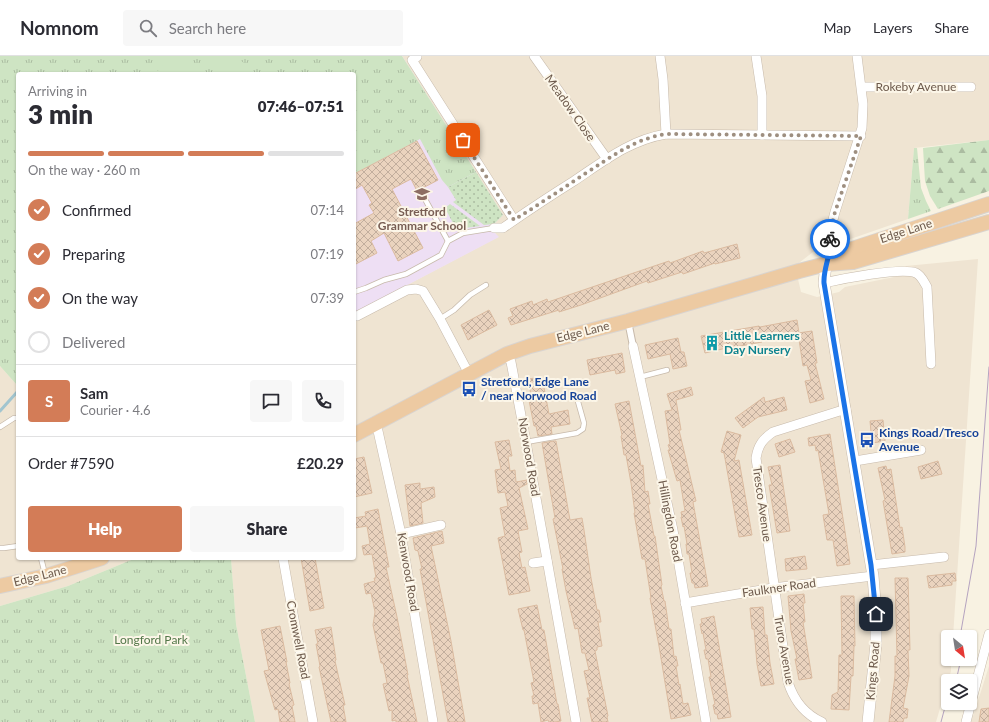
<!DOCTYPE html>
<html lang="en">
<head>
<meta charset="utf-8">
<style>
  body { margin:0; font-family:Lato,sans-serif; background:#f7f7f7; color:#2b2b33; height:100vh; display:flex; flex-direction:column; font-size:15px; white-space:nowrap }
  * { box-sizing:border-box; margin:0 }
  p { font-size:13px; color:#7c7c81 }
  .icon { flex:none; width:22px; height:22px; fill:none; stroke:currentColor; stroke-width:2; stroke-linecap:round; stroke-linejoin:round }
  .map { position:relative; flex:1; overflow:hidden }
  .side { position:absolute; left:16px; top:16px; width:340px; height:488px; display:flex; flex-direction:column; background:#fff; border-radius:4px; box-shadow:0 1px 3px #0004 }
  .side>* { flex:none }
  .needle { width:26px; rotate:150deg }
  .fabs { position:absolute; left:941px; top:574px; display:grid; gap:8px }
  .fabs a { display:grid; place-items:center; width:36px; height:36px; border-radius:4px; background:#fff; box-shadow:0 1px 3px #0004; font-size:20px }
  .pin { position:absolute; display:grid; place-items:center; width:34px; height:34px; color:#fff; margin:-17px; border-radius:8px; box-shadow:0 2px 6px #0006 }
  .courier { position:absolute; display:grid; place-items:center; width:40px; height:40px; margin:-20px; border:3px solid #1a73e8; border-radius:50%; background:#fff; color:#222; box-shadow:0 1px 5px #0007 }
  .head em { font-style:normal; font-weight:800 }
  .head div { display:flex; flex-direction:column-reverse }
  .head { display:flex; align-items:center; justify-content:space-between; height:68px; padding:0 12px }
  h1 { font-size:26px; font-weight:800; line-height:30px }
  .bar { display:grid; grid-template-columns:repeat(4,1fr); gap:6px 4px; align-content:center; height:48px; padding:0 12px }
  .bar i { height:5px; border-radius:3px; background:#e1e1e2 }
  .bar .selected { background:#d37c57 }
  .bar p { grid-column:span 4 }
  .line { display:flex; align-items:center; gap:10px; padding:0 12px; border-top:1px solid #e1e1e2 }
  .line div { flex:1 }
  .round { display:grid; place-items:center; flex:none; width:42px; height:42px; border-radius:4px; background:#f7f7f7 }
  ol { padding:0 12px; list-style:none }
  li { display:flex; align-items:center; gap:12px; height:44px }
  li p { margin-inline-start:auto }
  li .icon { padding:4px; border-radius:50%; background:#d37c57; color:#fff; stroke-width:4 }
  li:last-child { color:#7c7c81 }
  li i { width:22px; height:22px; border:2px solid #e1e1e2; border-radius:50% }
  .primary-button { display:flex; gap:8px; margin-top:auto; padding:8px 12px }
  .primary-button a { flex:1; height:46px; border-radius:4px; background:#d37c57; color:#fff; font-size:16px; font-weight:800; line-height:46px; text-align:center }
  .primary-button a+a { background:#f7f7f7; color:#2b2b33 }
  header { display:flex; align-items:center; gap:24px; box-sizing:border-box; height:56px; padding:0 20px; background:#fff; border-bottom:1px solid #e1e1e2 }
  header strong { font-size:19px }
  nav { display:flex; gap:22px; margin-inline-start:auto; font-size:14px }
  .search { width:280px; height:36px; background:#f7f7f7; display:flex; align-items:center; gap:10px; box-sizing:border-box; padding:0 14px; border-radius:4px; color:#7c7c81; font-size:15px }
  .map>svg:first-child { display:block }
  .residential { fill:#efe4d2 }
  .education { fill:#eedff4 }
  .grass { fill:url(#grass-dots) }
  .forest { fill:url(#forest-firs) }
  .park { fill:url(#park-tufts) }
  .pitch { fill:#cee4c3 }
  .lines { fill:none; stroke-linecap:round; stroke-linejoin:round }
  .stream { stroke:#a2c5cf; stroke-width:3 }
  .building { fill:url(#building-cross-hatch); stroke:#dbbba0 }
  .service-casing { stroke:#c7baab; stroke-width:6 }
  .pedestrian-casing { stroke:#c7baab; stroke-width:8 }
  .minor-casing { stroke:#c7baab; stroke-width:10 }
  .tertiary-casing { stroke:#c7baab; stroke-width:12 }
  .trunk-casing { stroke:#d9d4d0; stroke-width:16 }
  .service { stroke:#fff; stroke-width:4.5 }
  .pedestrian { stroke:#fff; stroke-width:6 }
  .minor { stroke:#fff; stroke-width:9 }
  .tertiary { stroke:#fff; stroke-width:11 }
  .trunk { stroke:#edcaa2; stroke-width:14 }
  .tram { stroke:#b5a3c0; stroke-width:1 }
  .done { stroke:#9e8f80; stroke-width:4; stroke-dasharray:0 7.2 }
  .route { stroke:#1a73e8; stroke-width:5 }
  .labels { text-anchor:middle; stroke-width:4; stroke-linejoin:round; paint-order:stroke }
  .street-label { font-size:12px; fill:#6d5a4c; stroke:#fcf6e8 }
  .education-label { font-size:12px; font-weight:bold; fill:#785e54; stroke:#fcf6e8 }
  .culture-label { font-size:12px; font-weight:bold; fill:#0d838f; stroke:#fcf6e8; text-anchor:start }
  .transit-label { font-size:12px; font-weight:bold; fill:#164399; stroke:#fcf6e8; text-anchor:start }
  .park-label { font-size:12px; fill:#537749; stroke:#fcf6e8 }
</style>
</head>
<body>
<header>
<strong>Nomnom</strong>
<div class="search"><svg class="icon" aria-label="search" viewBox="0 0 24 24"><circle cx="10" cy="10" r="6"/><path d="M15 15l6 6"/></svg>Search here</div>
<nav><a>Map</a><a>Layers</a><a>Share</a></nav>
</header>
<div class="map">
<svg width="989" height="666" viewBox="0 0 989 666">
  <defs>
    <pattern id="grass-dots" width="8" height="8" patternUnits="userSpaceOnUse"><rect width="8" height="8" fill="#cee4c3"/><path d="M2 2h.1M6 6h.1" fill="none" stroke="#abbca1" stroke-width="1.8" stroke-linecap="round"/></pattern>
    <pattern id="forest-firs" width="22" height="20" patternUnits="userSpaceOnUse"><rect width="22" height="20" fill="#cee4c3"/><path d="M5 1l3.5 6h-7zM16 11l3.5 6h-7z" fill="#abbca1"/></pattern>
    <pattern id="park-tufts" width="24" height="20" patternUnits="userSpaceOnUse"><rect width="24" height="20" fill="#cee4c3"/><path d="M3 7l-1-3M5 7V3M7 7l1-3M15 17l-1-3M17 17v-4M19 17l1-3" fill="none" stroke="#abbca1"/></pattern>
    <pattern id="building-cross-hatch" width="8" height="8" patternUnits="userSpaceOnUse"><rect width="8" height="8" fill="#ead3be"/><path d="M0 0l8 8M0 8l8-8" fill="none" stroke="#c2ae9d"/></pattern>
  </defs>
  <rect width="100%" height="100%" fill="#f8f2e2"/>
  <!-- residential -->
  <g class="residential">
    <path d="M402 0H989V84L914 92 908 163 813 196 795 210 801 236 817 241 839 236 845 231 899 220 906 210 978 203 953 581H948V603H951V615L936 666H255L236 568 231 502H354V257L498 181 495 177 494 168 503 159Z"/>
    <path d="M0 310 16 328 18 326V502H136L68 530 0 550Z"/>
    <path d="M989 610V666H971L983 629Z"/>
  </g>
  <!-- education -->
  <path class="education" d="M2 0H402L503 159 494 168 495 177 499 181 354 257V18H18Z"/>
  <!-- grass -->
  <g class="grass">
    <path d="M476 116 503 159 494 168 484 169 453 146 456 144 448 131Z"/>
    <path d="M450 148 480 170 458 173 454 169 445 152Z"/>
  </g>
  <!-- forest -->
  <path class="forest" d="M989 84V135L938 153 930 140 925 125 923 92Z"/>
  <!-- park -->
  <g class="park">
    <path d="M0 0H402L476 116 448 131 442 124 420 83 354 118V18H18V326L16 328 0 310Z"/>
    <path d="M914 92H917L921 132 926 145 931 155 908 163Z"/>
    <path d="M136 502H231L236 568 255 666H0V550L68 530Z"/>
  </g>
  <!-- pitch -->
  <g class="pitch">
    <path d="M171 0H173L194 18H155Z"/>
    <path d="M213 0H236L256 18H222L208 6Z"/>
  </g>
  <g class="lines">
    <!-- stream -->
    <path class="stream" d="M0 355 18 335"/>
  </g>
  <!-- building -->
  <g class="building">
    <path d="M417 85 438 124 417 135 411 123 392 133 423 192 398 205 384 177 371 185 377 197 354 209V168L374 157 369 149 372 147 362 129 354 134V118Z"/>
    <path d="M737 188 740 202 715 208V207L683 218 682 216 648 227 647 225 581 249 559 256V254L511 269 508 262 513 260 510 253 532 245 533 249 547 243 548 246 669 205 670 207 703 195 704 197Z"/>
    <path d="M489 254 497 269 468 284 461 269Z"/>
    <path d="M797 264 799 277 762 284V286L735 291V290L705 297 701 280 759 270 760 271Z"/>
    <path d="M812 275 817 307H815L824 343 810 347 805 325 811 324 807 309 803 310 798 277Z"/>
    <path d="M678 282 681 296H684L687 310 673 313 670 298 648 303 645 289Z"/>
    <path d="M622 297 625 316 616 318 615 314 590 319 587 304Z"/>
    <path d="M542 321 549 358 568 354 570 368 551 371 552 378 538 380 536 370H534L528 339H531L528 323Z"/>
    <path d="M691 331 693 339 676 344 681 374H679L696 445 693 446 708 530 695 532 694 527H692L690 517H692L689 498H687L686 488H687L684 470 683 471 681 461H682L681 456 685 455 680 424 677 425 668 394H670L668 389 670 388 665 355 672 354 667 338Z"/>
    <path d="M764 341 765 346 784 341 787 354 758 361 743 372 735 362Z"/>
    <path d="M629 345 641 410 643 409 645 436 648 435 650 448H648L654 480H655L662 529 661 530 664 545H665L669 573H671L674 601 676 600 678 610H676L679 629 680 628 683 648 688 647 691 659 671 663 659 590 650 542H651L645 503H642L634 457H635L631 427 626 399H624L621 380 622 379 615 348Z"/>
    <path d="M883 364 885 385 872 387 870 365Z"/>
    <path d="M727 375 741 379 734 405 739 404 752 479 739 481 724 397 721 396Z"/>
    <path d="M830 378 850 508 837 510 833 484H827L823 459 829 458 818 394 816 395 815 389 809 390 808 382Z"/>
    <path d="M790 383 795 396 779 401 775 388Z"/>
    <path d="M509 384 512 400H508L510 415 515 414 516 426 527 424V428L519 432 528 473 518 475 522 496 519 497 522 512 525 511 530 535 509 539 498 482 505 480 500 452 508 450 505 436 498 437 495 414 501 413 495 386Z"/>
    <path d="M554 385H556L570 464 582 462 584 474 591 522 597 554H599L601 566H598L602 590 597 591V594L595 595 608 660 607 661 608 666H592L587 642H590L584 615 589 614 585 597H582L578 572 575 573 566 535 562 513H563L553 463 555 462 542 387Z"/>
    <path d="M364 401 372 437 354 441V403Z"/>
    <path d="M938 405 942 418 921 423 918 411Z"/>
    <path d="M780 409 790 475 777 477 769 429H772L768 411Z"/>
    <path d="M886 410 887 414 891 413 900 472 902 471 905 491V496L892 498 883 445 885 444 878 412Z"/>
    <path d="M420 427V433L434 431 435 441 421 447 423 467 410 470 405 429Z"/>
    <path d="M378 453 389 511H386L397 561 408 619H407L417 666H396V664L392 665V654L389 655 383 628 387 627 383 607H381L373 569 375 556 371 537 366 538 364 528 375 525 374 522H376L372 498 364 499 362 490 370 488 367 470 355 472 354 467V462L366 460 365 456Z"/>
    <path d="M442 475 444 487 431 490 451 585 465 666H448L420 513H422L418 495 415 494 413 482Z"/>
    <path d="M805 500 807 513 786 515 785 503Z"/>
    <path d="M301 502H315L324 552 310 555Z"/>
    <path d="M955 517 956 525H952V529L929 532 927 520Z"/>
    <path d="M895 522H908L910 594H908L909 620 903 652 908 653 907 662H904L903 666H889L895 620V600H897Z"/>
    <path d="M804 538 805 547H803L805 566H803L812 622 799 624 795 603H797L791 575 788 540Z"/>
    <path d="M841 540H854L855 590H854L853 620H851L849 654 831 653 832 639 838 636 839 599H842Z"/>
    <path d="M537 549 542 574H544L557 648H558L561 665 555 666H549L548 664 541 666 538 647 533 648 532 640H534L531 627 534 626 524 574H523L518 553Z"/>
    <path d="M763 551 765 579H767L770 607 774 628 761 630 757 608 754 573H752L750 552Z"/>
    <path d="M714 560 731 661 718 663 717 658H715L713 649 715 648 709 621H711L708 603H706L704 594H706L703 577 702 578 700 568H702L701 563Z"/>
    <path d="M280 570 287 606H286L290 627 289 628 294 649 292 650 295 666H280L278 653 275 654 264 615 269 614 261 574Z"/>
    <path d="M331 571 336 604 335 605 345 649H343L346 666H331L319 611 320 610 316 588H318L315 574Z"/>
    <path d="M989 652V666H979L981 653Z"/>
  </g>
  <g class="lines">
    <defs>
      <g id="service">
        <path d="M426 145 448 185"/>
        <path d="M354 236 366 232 384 224 406 218 441 199 448 185 463 177 494 172"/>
        <path d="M440 263 454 254 470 239 486 229"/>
        <path d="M640 321 667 314"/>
        <path d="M0 371 14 362H18"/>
        <path d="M526 386 577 377 583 373 584 367 577 342"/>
        <path d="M0 492H4L18 490"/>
        <path d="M41 502 45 518"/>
      </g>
      <path id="pedestrian" d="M628 265 633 290"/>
      <g id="minor">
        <path d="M534 0 607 103"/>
        <path d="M660 0 663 23 666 78"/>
        <path d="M756 0 762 40V79"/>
        <path d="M417 1 412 4 514 164"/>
        <path d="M862 31H971"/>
        <path d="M494 172H503C526 156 550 140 574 125 604 105 630 84 666 78L861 80"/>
        <path d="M826 208 831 188 830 175 835 156 862 72 863 48 857 0"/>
        <path d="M824 227C841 223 901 211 916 217 921 219 924 226 927 231L931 308"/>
        <path d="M357 260 407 234 416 233 423 235 440 263 469 318"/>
        <path d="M633 290 673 474 706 666"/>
        <path d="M507 298 511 306 526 386 576 666"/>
        <path d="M374 368 378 375 401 478 433 666"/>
        <path d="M855 405 921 394"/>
        <path d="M401 478 441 469"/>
        <path d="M283 502 289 536 313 666"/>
        <path d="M533 507 547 505"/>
        <path d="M871 509 944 501"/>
        <path d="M685 547 773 532 873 520"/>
        <path d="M822 666C804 658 794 645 788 626L756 402C758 389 763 383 773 376L846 353"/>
        <path d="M966 666 989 578"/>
      </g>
      <path id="tertiary" d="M826 208 824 227 873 520 876 558V588L868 666"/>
      <g id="trunk">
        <path d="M829 207 849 194 989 148"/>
        <path d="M354 379 507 298 530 290 628 265 799 215 826 208 853 206 989 166"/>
        <path d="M0 530 46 520 102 502"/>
      </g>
    </defs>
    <!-- service casing -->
    <use href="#service" class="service-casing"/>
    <!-- pedestrian casing -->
    <use href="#pedestrian" class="pedestrian-casing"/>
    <!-- minor casing -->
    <use href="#minor" class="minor-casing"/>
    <!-- tertiary casing -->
    <use href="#tertiary" class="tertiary-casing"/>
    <!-- trunk casing -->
    <use href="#trunk" class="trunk-casing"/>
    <!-- service -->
    <use href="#service" class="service"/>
    <!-- pedestrian -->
    <use href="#pedestrian" class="pedestrian"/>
    <!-- minor -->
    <use href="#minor" class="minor"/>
    <!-- tertiary -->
    <use href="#tertiary" class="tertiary"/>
    <!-- trunk -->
    <use href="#trunk" class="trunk"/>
    <!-- tram -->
    <g class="tram">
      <path d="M960 581 976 490 989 311"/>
      <path d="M956 625 961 603"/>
      <path d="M941 666 948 640"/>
    </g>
  </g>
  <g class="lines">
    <!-- done -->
    <path class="done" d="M463 84 514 164C538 149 562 133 586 117 613 100 634 83 666 78L861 80 835 156 830 175V183"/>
    <!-- route -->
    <path class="route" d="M830 183C832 197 823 212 824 227L871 509 876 558"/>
  </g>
  <!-- icons -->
  <defs>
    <symbol id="school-bare" viewBox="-9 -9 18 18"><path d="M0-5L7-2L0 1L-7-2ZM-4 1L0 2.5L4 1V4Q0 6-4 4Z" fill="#8d6e63" stroke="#fcf6e8" stroke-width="2.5" paint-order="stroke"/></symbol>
    <symbol id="building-bare" viewBox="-9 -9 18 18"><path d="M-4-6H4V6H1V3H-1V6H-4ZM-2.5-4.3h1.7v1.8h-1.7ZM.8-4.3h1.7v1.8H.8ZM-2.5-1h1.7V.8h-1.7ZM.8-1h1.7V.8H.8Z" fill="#0f9aa8" stroke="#fcf6e8" stroke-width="2.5" paint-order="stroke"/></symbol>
    <symbol id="bus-bare" viewBox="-9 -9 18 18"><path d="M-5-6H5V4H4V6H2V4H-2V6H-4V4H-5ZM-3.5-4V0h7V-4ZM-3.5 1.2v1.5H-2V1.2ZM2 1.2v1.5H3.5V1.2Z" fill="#1a4fb4" stroke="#fcf6e8" stroke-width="2.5" paint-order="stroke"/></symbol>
  </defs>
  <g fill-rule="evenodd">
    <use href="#school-bare" x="411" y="127" width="22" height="22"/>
    <use href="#building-bare" x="701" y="276" width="22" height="22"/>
    <use href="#bus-bare" x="458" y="322" width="22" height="22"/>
    <use href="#bus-bare" x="856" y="373" width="22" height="22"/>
  </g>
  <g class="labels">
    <!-- street labels -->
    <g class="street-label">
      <text x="916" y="35">Rokeby Avenue</text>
      <text transform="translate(570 52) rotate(55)" y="4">Meadow Close</text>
      <text transform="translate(906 175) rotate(-18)" y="4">Edge Lane</text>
      <text transform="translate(583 276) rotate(-14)" y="4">Edge Lane</text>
      <text transform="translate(529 401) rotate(80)" y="4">Norwood Road</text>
      <text transform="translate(762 448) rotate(82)" y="4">Tresco Avenue</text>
      <text transform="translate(670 465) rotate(79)" y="4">Hillingdon Road</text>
      <text transform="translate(408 516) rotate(80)" y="4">Kenwood Road</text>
      <text transform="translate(40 520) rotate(-14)" y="4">Edge Lane</text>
      <text transform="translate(779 532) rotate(-8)" y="4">Faulkner Road</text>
      <text transform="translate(298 584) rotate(79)" y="4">Cromwell Road</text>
      <text transform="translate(784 594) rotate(80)" y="4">Truro Avenue</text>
      <text transform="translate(873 615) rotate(-85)" y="4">Kings Road</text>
    </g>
    <!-- education labels -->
    <g class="education-label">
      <text x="422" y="160">Stretford<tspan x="422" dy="14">Grammar School</tspan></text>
    </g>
    <!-- culture labels -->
    <g class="culture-label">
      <text x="724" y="284">Little Learners<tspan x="724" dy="14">Day Nursery</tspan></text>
    </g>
    <!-- transit labels -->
    <g class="transit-label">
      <text x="481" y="330">Stretford, Edge Lane<tspan x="481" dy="14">/ near Norwood Road</tspan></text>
      <text x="879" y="381">Kings Road/Tresco<tspan x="879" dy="14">Avenue</tspan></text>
    </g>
    <!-- park labels -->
    <g class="park-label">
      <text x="151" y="588">Longford Park</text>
    </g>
  </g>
</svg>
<div class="fabs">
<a><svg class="needle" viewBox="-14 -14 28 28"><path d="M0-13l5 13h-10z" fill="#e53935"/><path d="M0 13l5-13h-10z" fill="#7c7c81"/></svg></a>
<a><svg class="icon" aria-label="layers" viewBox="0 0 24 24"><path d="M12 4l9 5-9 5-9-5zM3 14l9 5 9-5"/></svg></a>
</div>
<div class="pin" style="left:463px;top:84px;background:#ea580c"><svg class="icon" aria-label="bag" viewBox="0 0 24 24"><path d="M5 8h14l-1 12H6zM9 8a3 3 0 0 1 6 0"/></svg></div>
<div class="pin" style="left:876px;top:558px;background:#1f2937"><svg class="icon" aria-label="home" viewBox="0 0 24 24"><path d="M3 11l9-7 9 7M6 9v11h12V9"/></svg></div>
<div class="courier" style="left:830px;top:183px"><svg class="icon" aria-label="bike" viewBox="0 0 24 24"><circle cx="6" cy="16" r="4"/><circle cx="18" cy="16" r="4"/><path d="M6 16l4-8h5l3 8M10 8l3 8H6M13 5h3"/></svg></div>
<section class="side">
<div class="head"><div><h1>3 min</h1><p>Arriving in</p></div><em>07:46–07:51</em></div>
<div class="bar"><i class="selected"></i><i class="selected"></i><i class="selected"></i><i></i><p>On the way · 260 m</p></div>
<ol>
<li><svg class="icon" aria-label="check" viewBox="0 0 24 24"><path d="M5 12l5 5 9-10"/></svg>Confirmed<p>07:14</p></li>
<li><svg class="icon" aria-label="check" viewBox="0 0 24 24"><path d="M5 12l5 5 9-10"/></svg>Preparing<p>07:19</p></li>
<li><svg class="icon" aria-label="check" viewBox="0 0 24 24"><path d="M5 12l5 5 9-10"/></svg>On the way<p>07:39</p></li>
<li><i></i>Delivered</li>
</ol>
<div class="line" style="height:72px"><b class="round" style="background:#d37c57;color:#fff">S</b><div><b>Sam</b><p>Courier · 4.6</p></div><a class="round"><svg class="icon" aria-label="chat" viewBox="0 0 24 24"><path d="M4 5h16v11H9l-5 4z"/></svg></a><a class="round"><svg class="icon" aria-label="phone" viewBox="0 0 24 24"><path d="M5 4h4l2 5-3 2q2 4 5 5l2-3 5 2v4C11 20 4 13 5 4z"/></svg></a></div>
<div class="line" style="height:52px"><div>Order #7590</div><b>£20.29</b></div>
<div class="primary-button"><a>Help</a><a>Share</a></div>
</section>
</div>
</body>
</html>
